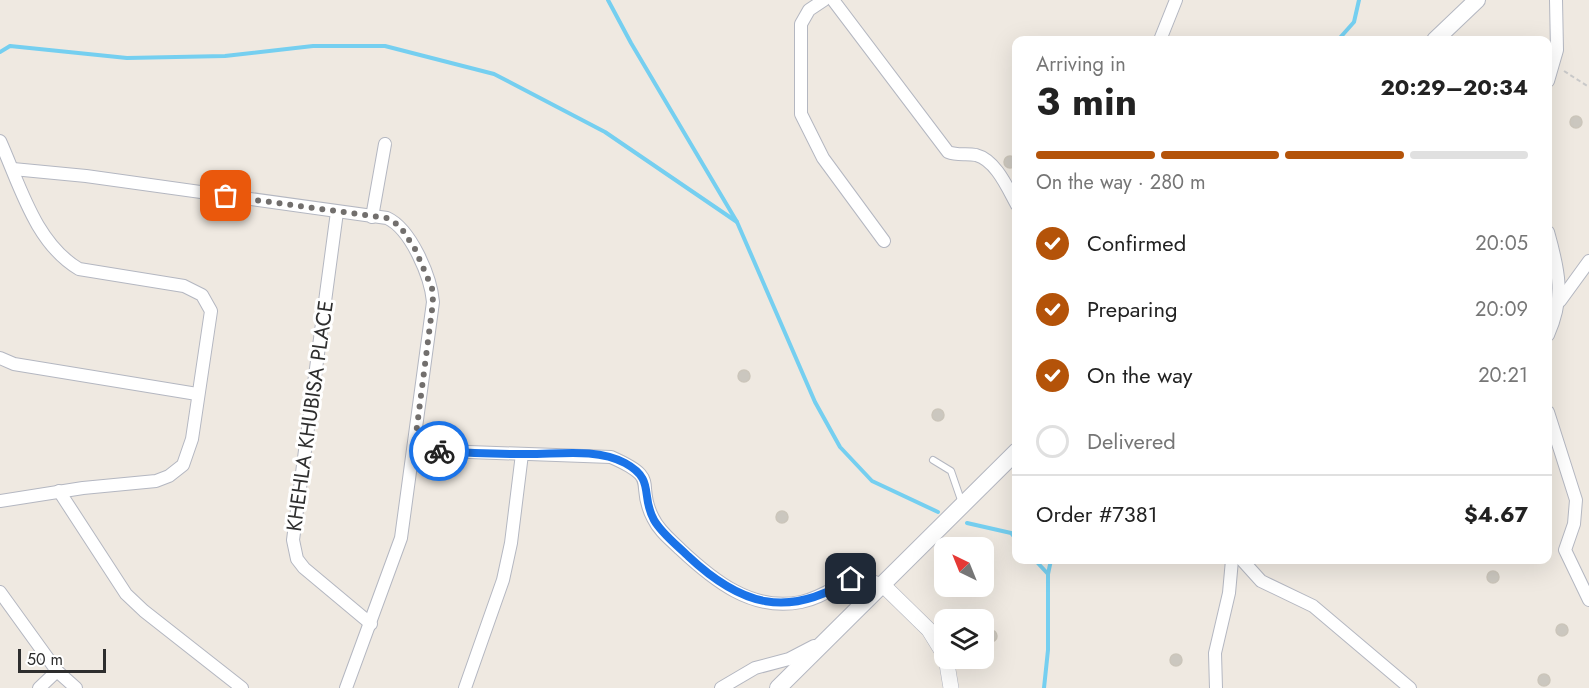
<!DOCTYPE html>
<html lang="en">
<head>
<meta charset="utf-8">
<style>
  body { margin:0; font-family:Jost,sans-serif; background:#f2f2f2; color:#222; height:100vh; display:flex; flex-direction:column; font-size:22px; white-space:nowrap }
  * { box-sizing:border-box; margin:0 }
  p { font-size:20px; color:#767676 }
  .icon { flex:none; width:33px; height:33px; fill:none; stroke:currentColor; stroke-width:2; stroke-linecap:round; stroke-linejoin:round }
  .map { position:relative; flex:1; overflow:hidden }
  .panel { position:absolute; left:1012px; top:36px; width:540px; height:528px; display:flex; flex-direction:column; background:#fff; border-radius:12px; box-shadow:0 6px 24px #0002 }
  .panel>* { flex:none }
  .needle { width:39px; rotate:317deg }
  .buttons { position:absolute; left:934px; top:537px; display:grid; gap:12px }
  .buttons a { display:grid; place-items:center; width:60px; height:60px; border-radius:12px; background:#fff; box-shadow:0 6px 24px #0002; font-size:30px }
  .scale { position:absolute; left:18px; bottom:15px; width:88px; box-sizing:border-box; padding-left:6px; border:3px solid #2e2e2e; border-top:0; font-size:16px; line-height:21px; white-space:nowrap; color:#2e2e2e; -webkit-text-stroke:4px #fff; paint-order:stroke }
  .pin { position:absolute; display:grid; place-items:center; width:51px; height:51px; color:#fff; margin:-26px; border-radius:12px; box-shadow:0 3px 9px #0006 }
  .courier { position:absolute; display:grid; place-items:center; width:60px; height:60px; margin:-30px; border:4px solid #1a73e8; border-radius:50%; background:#fff; color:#222; box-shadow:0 2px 8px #0007 }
  .overview em { font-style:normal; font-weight:700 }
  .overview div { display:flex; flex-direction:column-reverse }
  .overview { display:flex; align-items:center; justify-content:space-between; height:102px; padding:0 24px }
  h1 { font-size:39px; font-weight:700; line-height:45px }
  .bar { display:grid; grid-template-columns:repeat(4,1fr); gap:9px 6px; align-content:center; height:72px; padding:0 24px }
  .bar i { height:8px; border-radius:4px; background:#e0e0e0 }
  .bar .on { background:#b45309 }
  .bar p { grid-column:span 4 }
  .line { display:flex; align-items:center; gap:15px; padding:0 24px; border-top:2px solid #e0e0e0 }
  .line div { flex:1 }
  ol { padding:0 24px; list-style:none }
  li { display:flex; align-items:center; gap:18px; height:66px }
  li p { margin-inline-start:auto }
  li .icon { padding:6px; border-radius:50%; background:#b45309; color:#fff; stroke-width:4 }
  li:last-child { color:#767676 }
  li i { width:33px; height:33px; border:3px solid #e0e0e0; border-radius:50% }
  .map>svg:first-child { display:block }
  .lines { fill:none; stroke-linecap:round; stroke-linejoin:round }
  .stream { stroke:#75cff0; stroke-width:4 }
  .building { fill:#cbc7bf; stroke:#cbc5ba; stroke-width:1.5 }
  .service-casing { stroke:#b4b7c1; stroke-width:8 }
  .minor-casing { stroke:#b4b7c1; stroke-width:14 }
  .tertiary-casing { stroke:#b4b7c1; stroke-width:16 }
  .secondary-casing { stroke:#b4b7c1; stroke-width:18 }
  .path { stroke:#c9c9c9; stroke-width:2; stroke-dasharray:4.5 3; stroke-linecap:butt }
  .service { stroke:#fff; stroke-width:6 }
  .minor { stroke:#fff; stroke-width:12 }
  .tertiary { stroke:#fff; stroke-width:15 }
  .secondary { stroke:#fff; stroke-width:16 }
  .done { stroke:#726f6d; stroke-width:6; stroke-dasharray:0 10.8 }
  .route { stroke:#1a73e8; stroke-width:8 }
  .labels { text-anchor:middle; stroke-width:6; stroke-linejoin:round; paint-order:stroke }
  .street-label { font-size:21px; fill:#2e2e2e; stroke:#fff }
</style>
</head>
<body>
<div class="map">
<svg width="1589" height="688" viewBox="0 0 1589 688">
  <rect width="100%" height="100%" fill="#efe9e1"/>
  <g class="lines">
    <!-- stream -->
    <g class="stream">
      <path d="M608 0 631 43 737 222 815 402 840 447 872 481 938 512"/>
      <path d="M1338 40 1354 22 1359 0"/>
      <path d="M0 52 10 46 127 58 225 56 313 46H385L494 74 605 132 737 222"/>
      <path d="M967 523 1011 533 1017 540"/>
      <path d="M1035 560 1048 574V650L1044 688"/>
      <path d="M1048 574 1051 560"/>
    </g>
  </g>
  <!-- building -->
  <g class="building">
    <circle cx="1576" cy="122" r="6"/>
    <circle cx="1010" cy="162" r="6"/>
    <circle cx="744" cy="376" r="6"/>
    <circle cx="938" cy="415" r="6"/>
    <circle cx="782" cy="517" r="6"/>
    <circle cx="1493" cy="577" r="6"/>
    <circle cx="1562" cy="630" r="6"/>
    <circle cx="991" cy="636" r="6"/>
    <circle cx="1176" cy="660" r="6"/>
    <circle cx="1544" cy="680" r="6"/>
  </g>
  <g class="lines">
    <defs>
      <path id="service" d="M933 460 951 471 962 503"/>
      <g id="minor">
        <path d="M824 0 809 10 801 24V114L823 158 884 241"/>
        <path d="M833 0 948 152C958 156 966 153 976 155 996 160 1008 189 1017 205"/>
        <path d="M1160 40 1176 0"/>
        <path d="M1548 81 1557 50 1556 0"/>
        <path d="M0 141C20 185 35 243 79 269L184 286 202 295 211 311 192 439 183 465 169 476 156 481 83 488 0 501"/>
        <path d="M13 169 86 176 387 218C411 229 431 277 433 302L401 538 346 688"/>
        <path d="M337 212 293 540 297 559 304 568 371 624"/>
        <path d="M372 217 385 144"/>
        <path d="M1548 232C1559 271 1565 297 1548 335"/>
        <path d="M1560 301 1589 261"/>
        <path d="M0 358 14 364 197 394"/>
        <path d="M1548 412 1576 500 1574 524 1565 550 1589 600"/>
        <path d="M414 450 611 457C663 480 634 482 653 518 659 531 671 540 680 549 713 580 752 612 801 602 822 598 838 584 858 576L883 585"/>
        <path d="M59 491 126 594 144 611 242 688"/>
        <path d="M1242 560 1261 581 1313 606 1410 688"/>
        <path d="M0 592 57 671 76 688"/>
        <path d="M39 688 57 671"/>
        <path d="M465 688 503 580 511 543 522 454"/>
        <path d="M721 688 755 668 789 659 814 646"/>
        <path d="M1216 688 1215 653 1229 593 1232 560"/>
      </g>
      <g id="tertiary">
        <path d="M883 585 929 630 945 656"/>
        <path d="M946 658 951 688"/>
      </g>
      <g id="secondary">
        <path d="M1435 40 1477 0"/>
        <path d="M778 688 1017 451"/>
      </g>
    </defs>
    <!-- service casing -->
    <use href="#service" class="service-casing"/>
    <!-- minor casing -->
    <use href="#minor" class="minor-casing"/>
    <!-- tertiary casing -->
    <use href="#tertiary" class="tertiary-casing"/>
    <!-- secondary casing -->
    <use href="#secondary" class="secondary-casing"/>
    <!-- path -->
    <path class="path" d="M1564 71 1589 87"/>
    <!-- service -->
    <use href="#service" class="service"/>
    <!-- minor -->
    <use href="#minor" class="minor"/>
    <!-- tertiary -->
    <use href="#tertiary" class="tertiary"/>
    <!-- secondary -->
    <use href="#secondary" class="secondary"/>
  </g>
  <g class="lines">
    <!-- done -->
    <path class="done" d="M226 196 387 218 400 226 415 249 432 288 433 302 414 450 439 451"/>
    <!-- route -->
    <path class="route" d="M439 451C467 453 494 454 521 454 555 455 595 447 625 463 656 480 640 495 654 520 662 534 677 545 688 556 741 606 788 619 851 579"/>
  </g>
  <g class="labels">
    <!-- street labels -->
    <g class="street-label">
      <text transform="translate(310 416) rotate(-82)" y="7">KHEHLA KHUBISA PLACE</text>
    </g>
  </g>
</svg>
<div class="buttons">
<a><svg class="needle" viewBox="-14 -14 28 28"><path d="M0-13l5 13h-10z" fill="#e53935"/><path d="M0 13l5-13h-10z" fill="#767676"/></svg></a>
<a><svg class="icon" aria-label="layers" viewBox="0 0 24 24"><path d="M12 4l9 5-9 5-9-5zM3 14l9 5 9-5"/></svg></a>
</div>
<div class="scale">50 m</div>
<div class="pin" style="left:226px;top:196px;background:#ea580c"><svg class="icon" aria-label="bag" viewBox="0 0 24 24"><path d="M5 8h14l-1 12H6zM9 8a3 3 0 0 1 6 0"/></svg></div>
<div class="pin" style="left:851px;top:579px;background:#1f2937"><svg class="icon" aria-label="home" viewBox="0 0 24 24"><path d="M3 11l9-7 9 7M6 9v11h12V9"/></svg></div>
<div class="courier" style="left:439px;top:451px"><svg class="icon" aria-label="bike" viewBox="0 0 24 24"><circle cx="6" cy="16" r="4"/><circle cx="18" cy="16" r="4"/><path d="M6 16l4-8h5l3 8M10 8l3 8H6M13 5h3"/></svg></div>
<section class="panel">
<div class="overview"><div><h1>3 min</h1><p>Arriving in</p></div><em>20:29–20:34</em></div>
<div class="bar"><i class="on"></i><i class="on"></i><i class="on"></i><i></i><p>On the way · 280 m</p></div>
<ol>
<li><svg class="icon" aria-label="check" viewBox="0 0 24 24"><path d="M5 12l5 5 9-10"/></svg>Confirmed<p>20:05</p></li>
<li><svg class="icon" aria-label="check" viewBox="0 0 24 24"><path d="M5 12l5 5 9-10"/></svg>Preparing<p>20:09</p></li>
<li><svg class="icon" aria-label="check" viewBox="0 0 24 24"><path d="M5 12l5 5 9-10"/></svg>On the way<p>20:21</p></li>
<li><i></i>Delivered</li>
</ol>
<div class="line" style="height:78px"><div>Order #7381</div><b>$4.67</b></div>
</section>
</div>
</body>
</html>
